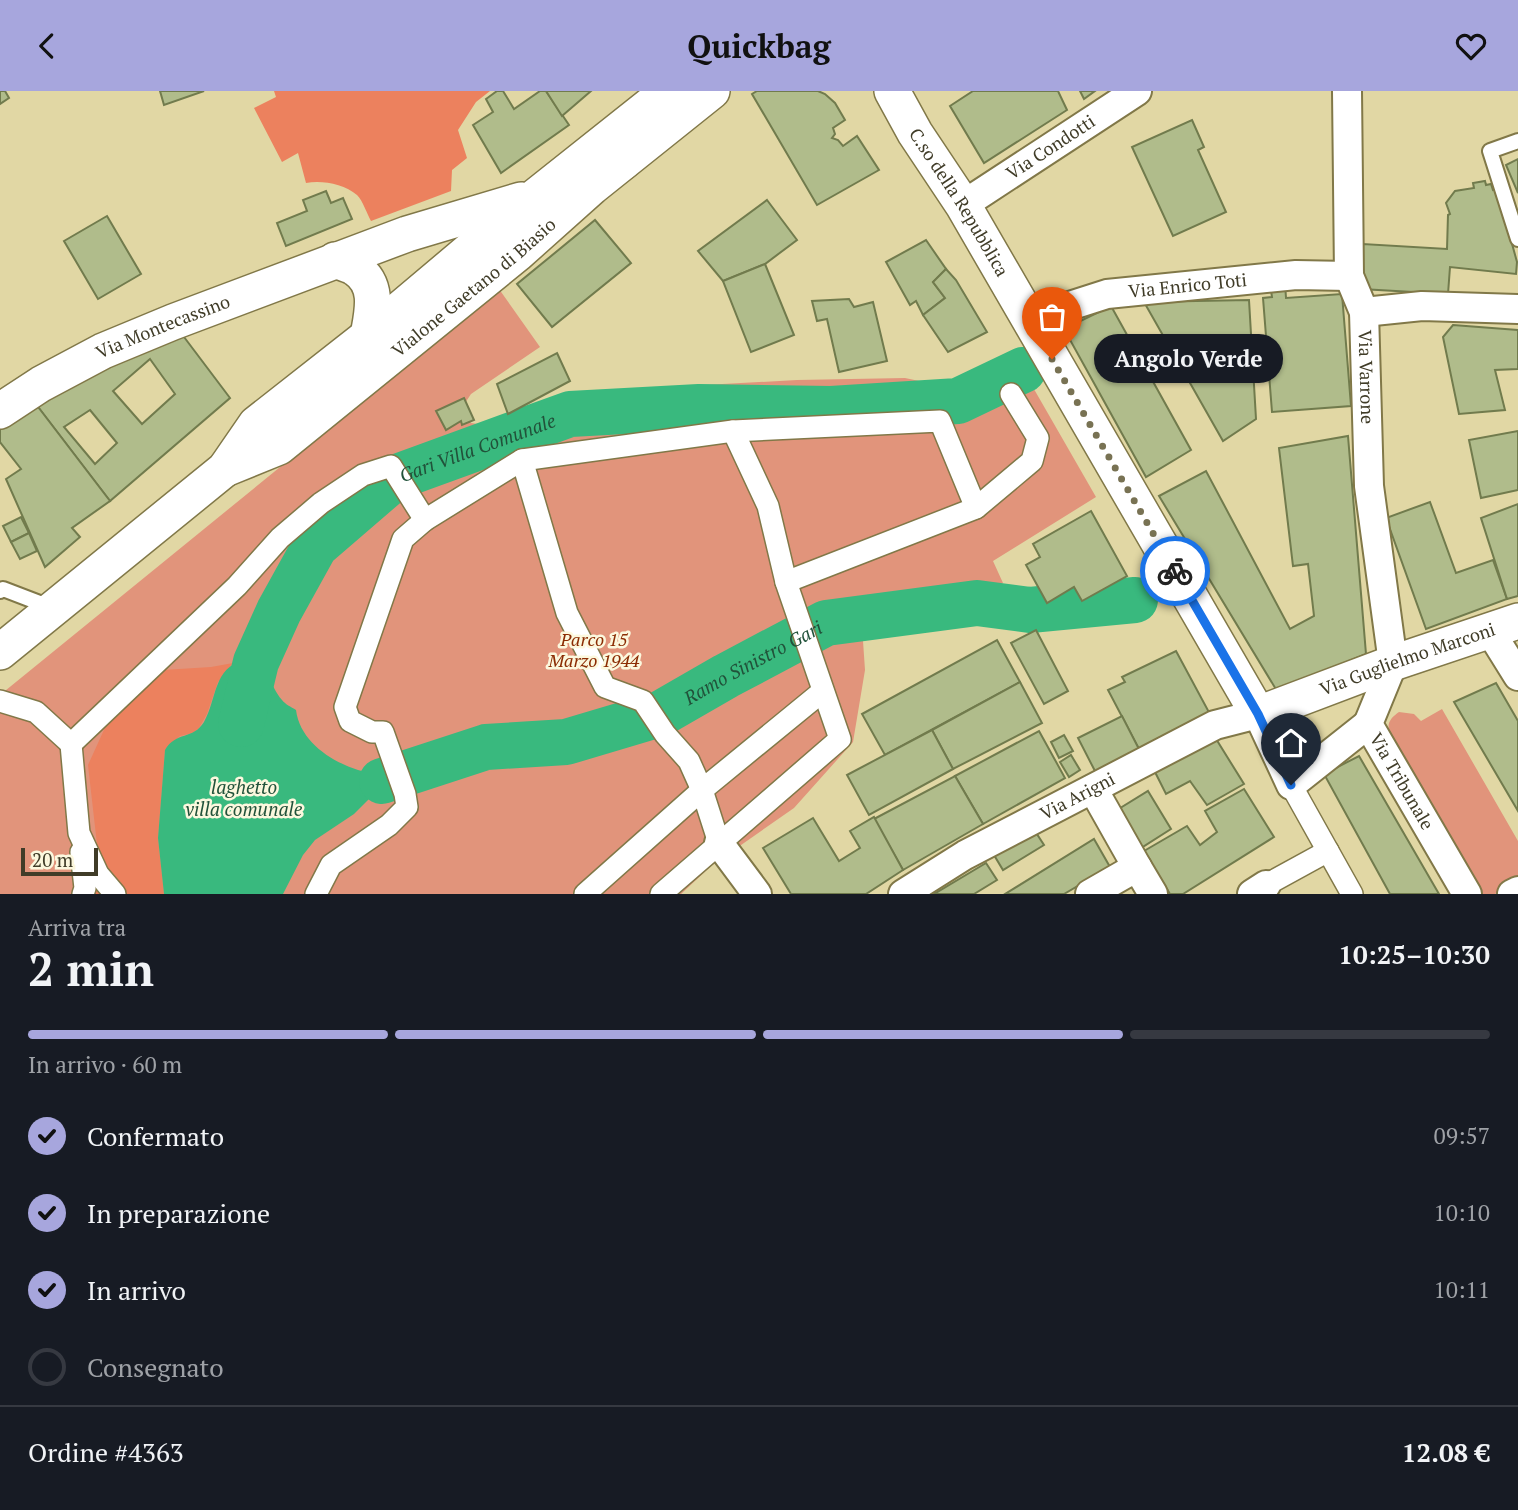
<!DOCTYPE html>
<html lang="it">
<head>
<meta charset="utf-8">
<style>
  body { margin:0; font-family:"PT Serif",serif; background:#242831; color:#f1f3f6; height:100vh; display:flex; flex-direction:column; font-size:26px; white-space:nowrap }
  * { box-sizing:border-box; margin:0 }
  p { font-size:23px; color:#9ea1a6 }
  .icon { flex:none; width:38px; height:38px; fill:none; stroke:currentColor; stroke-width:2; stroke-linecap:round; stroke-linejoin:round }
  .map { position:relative; height:803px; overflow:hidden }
  .side { display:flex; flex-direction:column; background:#171b24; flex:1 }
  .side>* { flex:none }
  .scale { position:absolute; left:21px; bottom:18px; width:77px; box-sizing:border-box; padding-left:7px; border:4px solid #403c28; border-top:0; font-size:19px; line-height:24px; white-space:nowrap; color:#403c28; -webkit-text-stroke:5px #fcf8de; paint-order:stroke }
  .pin { position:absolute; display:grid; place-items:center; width:60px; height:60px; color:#fff; margin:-72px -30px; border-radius:50% 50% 50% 0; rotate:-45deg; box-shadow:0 0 7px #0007 }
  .pin .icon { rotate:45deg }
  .courier { position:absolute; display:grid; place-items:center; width:70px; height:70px; margin:-35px; border:5px solid #1a73e8; border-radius:50%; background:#fff; color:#222; box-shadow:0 2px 9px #0007 }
  .bubble { position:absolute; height:49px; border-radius:24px; background:#171b24; box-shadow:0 2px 5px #0004; font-size:23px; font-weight:800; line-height:49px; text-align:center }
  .head em { font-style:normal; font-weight:800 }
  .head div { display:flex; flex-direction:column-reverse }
  .head { display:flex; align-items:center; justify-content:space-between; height:119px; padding:0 28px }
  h1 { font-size:46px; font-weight:800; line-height:52px }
  .bar { display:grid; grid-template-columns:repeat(4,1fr); gap:10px 7px; align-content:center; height:84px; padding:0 28px }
  .bar i { height:9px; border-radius:5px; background:#363941 }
  .bar .active { background:#a7a6dd }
  .bar p { grid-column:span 4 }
  .line { display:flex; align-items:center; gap:18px; padding:0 28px; border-top:2px solid #363941 }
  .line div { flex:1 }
  ol { padding:0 28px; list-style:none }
  li { display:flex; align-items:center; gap:21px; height:77px }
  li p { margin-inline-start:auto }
  li .icon { padding:7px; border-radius:50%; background:#a7a6dd; color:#111; stroke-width:4 }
  li:last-child { color:#9ea1a6 }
  li i { width:38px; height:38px; border:4px solid #363941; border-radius:50% }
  header { display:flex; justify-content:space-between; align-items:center; height:91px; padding:0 28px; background:#a7a6dd; color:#111; font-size:32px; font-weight:800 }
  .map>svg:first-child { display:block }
  .green { fill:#e1947b }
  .forest { fill:#ec815e }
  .water { fill:#39b97e }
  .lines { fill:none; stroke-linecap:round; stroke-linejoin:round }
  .river { stroke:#39b97e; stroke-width:46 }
  .building { fill:#b0bc8b; stroke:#717b4d; stroke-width:2; fill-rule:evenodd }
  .service-casing { stroke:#817848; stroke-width:18 }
  .pedestrian-casing { stroke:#817848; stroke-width:24 }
  .minor-casing { stroke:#817848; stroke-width:32 }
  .tertiary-casing { stroke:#817848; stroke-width:38 }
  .service { stroke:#fff; stroke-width:14 }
  .pedestrian { stroke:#fff; stroke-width:21 }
  .minor { stroke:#fff; stroke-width:28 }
  .tertiary { stroke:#fff; stroke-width:35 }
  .done { stroke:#787253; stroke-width:7; stroke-dasharray:0 12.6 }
  .route { stroke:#1a73e8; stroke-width:9 }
  .labels { text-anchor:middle; stroke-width:5; stroke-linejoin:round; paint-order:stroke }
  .street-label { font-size:18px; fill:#403c28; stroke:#fcf8de }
  .park-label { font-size:18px; font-style:italic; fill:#8b2c03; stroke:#fcf8de }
  .water-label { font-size:19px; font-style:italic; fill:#21523a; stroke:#fcf8de }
</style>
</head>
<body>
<header><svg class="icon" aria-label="back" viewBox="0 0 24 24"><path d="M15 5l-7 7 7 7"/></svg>Quickbag<svg class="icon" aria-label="heart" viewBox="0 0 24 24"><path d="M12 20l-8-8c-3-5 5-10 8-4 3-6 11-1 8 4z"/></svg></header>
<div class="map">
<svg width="1518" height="803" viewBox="0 0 1518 803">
  <rect width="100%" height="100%" fill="#e1d7a4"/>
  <!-- green -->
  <g class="green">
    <path d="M499 198 540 256 471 303 463 315 471 332 499 336 574 301 797 289 905 287 938 294 1023 279 1096 406 993 470 1003 492 947 526 863 550 865 579 853 651 794 717 711 775 681 803H0V604Z"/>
    <path d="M1442 618 1518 750V789L1495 803H1482L1389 639C1387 631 1392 626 1399 621L1414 623 1421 630Z"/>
  </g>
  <!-- forest -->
  <g class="forest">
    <path d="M274 0H490L476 11 458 39 467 67 452 79 451 100 371 130C367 123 363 110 357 104 344 93 322 89 306 92L298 62 282 71 254 17 276 6Z"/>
    <path d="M233 572 218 591 207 623 199 637 193 642 180 645 165 659 158 747 164 803H95L99 771 88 674 108 630 147 580 211 576Z"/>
  </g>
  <!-- water -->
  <path class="water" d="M244 569C271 574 267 591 282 609 285 613 291 616 296 619 300 650 330 670 358 679 366 681 372 680 380 684L382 690 376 701 354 723 315 749 303 764 283 803H164L158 747 165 659C176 640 193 649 204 631 217 608 213 577 244 569Z"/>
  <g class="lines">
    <!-- river -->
    <g class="river">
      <path id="s1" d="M241 633 256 571 279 520 315 455 394 387 570 323 699 316 831 318 958 310 1023 279"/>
      <path id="s2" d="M382 690 486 656 566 651 660 623 726 585 826 532 977 512 1030 519 1135 509"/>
    </g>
  </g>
  <!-- building -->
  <g class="building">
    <path d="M0 0H5L9 7 0 13Z"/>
    <path d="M160 0H204L164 14Z"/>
    <path d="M497 0H503L514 18 540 0H546L569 34 501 82 473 34 493 21 486 8Z"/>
    <path d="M546 0H591L562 25Z"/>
    <path d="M757 0H818L825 3 835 12 845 29 833 37 835 43 832 47 838 49 843 55 857 45 879 79 817 114 752 3Z"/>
    <path d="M973 0H1058L1067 19 984 72 950 15Z"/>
    <path d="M1080 0H1095L1084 8Z"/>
    <path d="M1192 29 1204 56 1198 59 1226 121 1173 145 1132 56Z"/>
    <path d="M1518 68V102L1506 74Z"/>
    <path d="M1485 90 1486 94 1491 93 1493 99 1497 98 1517 171 1516 183 1450 176 1448 203 1361 198 1363 153 1447 158 1448 124 1450 123 1446 112 1455 100 1474 97 1473 92Z"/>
    <path d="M326 100 331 112 343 107 352 128 286 155 277 132 307 120 303 109Z"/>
    <path d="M767 109 797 149 765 173 723 190 698 160Z"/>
    <path d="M107 125 141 183 98 208 64 150Z"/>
    <path d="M595 129 631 172 552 236 517 193Z"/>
    <path d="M926 149 946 178 933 191 945 207 923 224 916 210 910 214 886 171Z"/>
    <path d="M765 173 794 244 751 261 723 190Z"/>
    <path d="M946 178 956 189 987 241 948 261 923 224 945 207 933 191Z"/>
    <path d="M1285 192 1286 207 1342 203 1351 315 1272 321 1263 207 1272 206 1270 193Z"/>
    <path d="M849 208 854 216 873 211 887 270 839 281 827 228 817 230 812 210Z"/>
    <path d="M1249 209 1256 328 1223 350 1144 211Z"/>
    <path d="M1111 215 1191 359 1146 386 1064 238Z"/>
    <path d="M1453 234 1518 239V278L1495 279 1505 319 1459 323 1443 246Z"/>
    <path d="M178 238 230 307 110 410 32 308ZM150 268 175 303 142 333 113 300ZM90 319 117 352 95 373 64 336Z"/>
    <path d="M557 262 570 290 508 323 497 293Z"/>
    <path d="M464 307 474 329 462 334 461 330 446 339 436 320Z"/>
    <path d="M32 308 110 410 72 437 80 446 45 476 6 388 21 378 0 351V327Z"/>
    <path d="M1518 340V399L1481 407 1469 349Z"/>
    <path d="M1348 345 1366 563 1277 600 1159 405 1206 380 1290 538 1314 525 1308 473 1293 475 1279 357Z"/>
    <path d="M1430 411 1456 482 1493 469 1507 508 1426 538 1386 427Z"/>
    <path d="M1518 413V505L1507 508 1481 427Z"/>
    <path d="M1091 420 1127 485 1082 510 1074 496 1047 512 1026 474 1040 466 1033 453Z"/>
    <path d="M21 426 29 442 11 451 3 435Z"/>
    <path d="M29 442 37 460 20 468 11 451Z"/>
    <path d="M1036 539 1068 600 1044 613 1011 552Z"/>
    <path d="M997 549 1020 591 885 664 862 623Z"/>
    <path d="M1176 560 1211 625 1141 662 1108 599 1125 591 1122 586Z"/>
    <path d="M1020 591 1042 632 953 678 932 639Z"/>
    <path d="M1496 592 1518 630V720L1454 611Z"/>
    <path d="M1122 625 1141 662 1096 682 1078 647Z"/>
    <path d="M932 639 953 678 869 724 847 684Z"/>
    <path d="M1039 640 1065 687 983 733 955 685Z"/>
    <path d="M1213 643 1244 693 1207 714 1190 690 1166 703 1154 679Z"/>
    <path d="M1064 644 1073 660 1059 667 1051 651Z"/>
    <path d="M1071 664 1080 679 1069 686 1060 671Z"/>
    <path d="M1359 665 1439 803H1390L1324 683Z"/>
    <path d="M955 685 983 733 903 779 874 728Z"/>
    <path d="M1244 698 1274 746 1183 803H1170L1144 760 1187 735 1200 754 1217 741 1205 720Z"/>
    <path d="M1148 700 1171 738 1141 757 1117 719Z"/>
    <path d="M874 726 903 779 866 803H791L763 757 813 727 839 770 860 757 850 740Z"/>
    <path d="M1031 734 1044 754 1003 779 991 759Z"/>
    <path d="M1094 748 1110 776 1064 803H1005Z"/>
    <path d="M986 772 997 789 974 803H934Z"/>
  </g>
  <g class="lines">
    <defs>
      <g id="service">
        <path d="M1518 50 1490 60 1518 148"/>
        <path d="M0 500 3 498 50 516"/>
      </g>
      <g id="pedestrian">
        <path d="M522 369 567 522 605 596 643 610 665 643 689 670 702 699 719 752"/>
        <path d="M976 417 1032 370 1038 347 1011 303"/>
        <path d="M0 610 36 621 71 653 237 495 280 447 321 412 363 384 391 375 425 429"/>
        <path d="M71 653 79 742 98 783 115 803"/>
        <path d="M1291 694 1352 803"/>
        <path d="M81 761 85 797 83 803"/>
        <path d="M1266 794 1328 760"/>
        <path d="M316 803 331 774 389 734 407 716 405 703 383 641H372L350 630 345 616 403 448 425 429 522 369 733 340 940 330 976 417 786 491"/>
        <path d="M585 803 702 699 823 600"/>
        <path d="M661 803 840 648 786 491 768 415 733 340"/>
      </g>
      <g id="minor">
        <path id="s3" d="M1347 0 1349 185 1364 221 1369 395 1393 572 1368 633 1467 803"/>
        <path id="s4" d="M963 114 1137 0"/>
        <path d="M1364 221 1422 215 1518 218"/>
        <path id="s5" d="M1029 228 1107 203 1296 184 1349 185"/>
        <path d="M1490 540 1518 585"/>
        <path d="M1093 698 1137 776"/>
        <path d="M719 752 757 803"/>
        <path id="s6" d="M903 803 965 764 1215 634 1258 623 1291 694 1368 633"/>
        <path d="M1090 803 1137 776 1153 803"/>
        <path d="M1252 803 1266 794"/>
        <path d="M1512 803 1518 800"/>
      </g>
      <g id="tertiary">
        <path id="s7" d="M892 0 915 42 963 114 1258 623 1393 572 1518 530"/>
        <path d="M571 92 623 71"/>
        <path d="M335 169C342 172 351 174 356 178 380 194 372 222 368 245"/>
        <path id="s8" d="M0 320 41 293 103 260 173 231 407 143 521 109"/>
        <path id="s9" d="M225 378 279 356 517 163 592 96 712 0"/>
        <path d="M0 561 225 378 256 333 368 245 502 132 668 0"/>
      </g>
    </defs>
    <!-- service casing -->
    <use href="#service" class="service-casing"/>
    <!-- pedestrian casing -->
    <use href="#pedestrian" class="pedestrian-casing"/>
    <!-- minor casing -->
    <use href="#minor" class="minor-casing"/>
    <!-- tertiary casing -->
    <use href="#tertiary" class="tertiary-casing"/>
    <!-- service -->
    <use href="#service" class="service"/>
    <!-- pedestrian -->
    <use href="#pedestrian" class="pedestrian"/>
    <!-- minor -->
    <use href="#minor" class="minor"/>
    <!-- tertiary -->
    <use href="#tertiary" class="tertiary"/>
  </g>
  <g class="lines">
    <!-- done -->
    <path class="done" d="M1052 268 1175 480"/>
    <!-- route -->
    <path class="route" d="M1175 480 1258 623 1291 694"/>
  </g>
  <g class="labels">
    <!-- street labels -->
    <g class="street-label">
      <text dy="6" stroke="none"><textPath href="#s4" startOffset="105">Via Condotti</textPath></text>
      <text dy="6" stroke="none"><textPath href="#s7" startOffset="130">C.so della Repubblica</textPath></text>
      <text dy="6" stroke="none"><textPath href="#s5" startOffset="163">Via Enrico Toti</textPath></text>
      <text dy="6" stroke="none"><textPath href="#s9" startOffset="310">Vialone Gaetano di Biasio</textPath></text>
      <text dy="6" stroke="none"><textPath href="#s8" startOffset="184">Via Montecassino</textPath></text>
      <text dy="6" stroke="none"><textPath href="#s3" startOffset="289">Via Varrone</textPath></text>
      <text dy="6" stroke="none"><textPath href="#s7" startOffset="882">Via Guglielmo Marconi</textPath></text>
      <text dy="6" stroke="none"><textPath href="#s3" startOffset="709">Via Tribunale</textPath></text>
      <text dy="6" stroke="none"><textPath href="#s6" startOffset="200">Via Arigni</textPath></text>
    </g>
    <!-- park labels -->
    <g class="park-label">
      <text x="594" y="555">Parco 15<tspan x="594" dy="21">Marzo 1944</tspan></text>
    </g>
    <!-- water labels -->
    <g class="water-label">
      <text dy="7" stroke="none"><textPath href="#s1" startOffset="387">Gari Villa Comunale</textPath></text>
      <text dy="7" stroke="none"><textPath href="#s2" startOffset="394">Ramo Sinistro Gari</textPath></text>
      <text x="244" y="703">laghetto<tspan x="244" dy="22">villa comunale</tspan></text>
    </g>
  </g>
</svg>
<div class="scale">20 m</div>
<div class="pin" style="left:1052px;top:268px;background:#ea580c"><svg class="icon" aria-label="bag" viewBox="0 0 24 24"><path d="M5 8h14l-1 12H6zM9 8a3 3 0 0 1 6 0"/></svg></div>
<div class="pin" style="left:1291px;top:694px;background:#1f2937"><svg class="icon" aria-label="home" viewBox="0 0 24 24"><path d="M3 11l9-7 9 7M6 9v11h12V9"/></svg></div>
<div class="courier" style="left:1175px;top:480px"><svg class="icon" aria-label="bike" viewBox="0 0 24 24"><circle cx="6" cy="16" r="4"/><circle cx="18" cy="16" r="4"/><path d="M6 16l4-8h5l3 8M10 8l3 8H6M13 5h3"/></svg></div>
<div class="bubble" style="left:1094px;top:243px;width:189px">Angolo Verde</div>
</div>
<section class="side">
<div class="head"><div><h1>2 min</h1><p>Arriva tra</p></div><em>10:25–10:30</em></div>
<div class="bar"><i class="active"></i><i class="active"></i><i class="active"></i><i></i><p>In arrivo · 60 m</p></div>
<ol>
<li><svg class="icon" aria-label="check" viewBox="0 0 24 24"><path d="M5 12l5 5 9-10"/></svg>Confermato<p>09:57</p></li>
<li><svg class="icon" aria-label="check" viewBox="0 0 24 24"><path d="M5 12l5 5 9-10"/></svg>In preparazione<p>10:10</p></li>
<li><svg class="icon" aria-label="check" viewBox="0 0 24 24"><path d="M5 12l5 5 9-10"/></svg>In arrivo<p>10:11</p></li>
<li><i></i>Consegnato</li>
</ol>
<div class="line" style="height:91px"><div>Ordine #4363</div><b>12.08 €</b></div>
</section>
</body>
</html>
